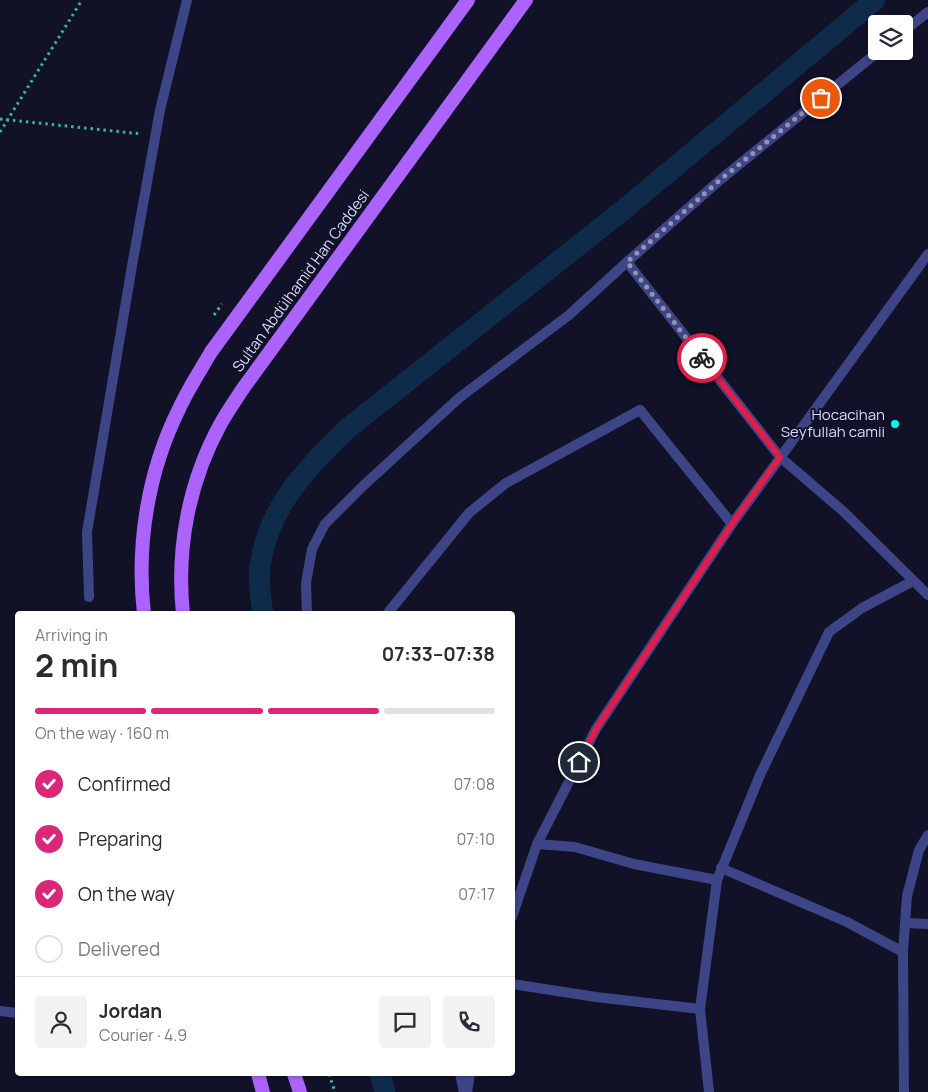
<!DOCTYPE html>
<html lang="en">
<head>
<meta charset="utf-8">
<style>
  body { margin:0; font-family:Manrope,sans-serif; background:#f2f2f3; color:#2b2b33; height:100vh; display:flex; flex-direction:column; font-size:19px; white-space:nowrap }
  * { box-sizing:border-box; margin:0 }
  p { font-size:16px; color:#7c7c81 }
  .icon { flex:none; width:28px; height:28px; fill:none; stroke:currentColor; stroke-width:2; stroke-linecap:round; stroke-linejoin:round }
  .map { position:relative; flex:1; overflow:hidden }
  .side { position:absolute; left:15px; top:611px; width:500px; height:465px; display:flex; flex-direction:column; background:#fff; border-radius:5px; box-shadow:0 1px 4px #0004 }
  .side>* { flex:none }
  .buttons { position:absolute; left:868px; top:15px; display:grid; gap:10px }
  .buttons a { display:grid; place-items:center; width:45px; height:45px; border-radius:5px; background:#fff; box-shadow:0 1px 4px #0004; font-size:25px }
  .pin { position:absolute; display:grid; place-items:center; width:42px; height:42px; color:#fff; margin:-21px; border:2px solid #fff; border-radius:50%; box-shadow:0 1px 5px #0007 }
  .courier { position:absolute; display:grid; place-items:center; width:50px; height:50px; margin:-25px; border:4px solid #e11d48; border-radius:50%; background:#fff; color:#222; box-shadow:0 1px 6px #0007 }
  .head em { font-style:normal; font-weight:700 }
  .head div { display:flex; flex-direction:column-reverse }
  .head { display:flex; align-items:center; justify-content:space-between; height:85px; padding:0 20px }
  h1 { font-size:32px; font-weight:700; line-height:38px }
  .bar { display:grid; grid-template-columns:repeat(4,1fr); gap:8px 5px; align-content:center; height:60px; padding:0 20px }
  .bar i { height:6px; border-radius:4px; background:#e1e1e2 }
  .bar .current { background:#db2777 }
  .bar p { grid-column:span 4 }
  .line { display:flex; align-items:center; gap:12px; padding:0 20px; border-top:1px solid #e1e1e2 }
  .line div { flex:1 }
  .round { display:grid; place-items:center; flex:none; width:52px; height:52px; border-radius:5px; background:#f2f2f3 }
  ol { padding:0 20px; list-style:none }
  li { display:flex; align-items:center; gap:15px; height:55px }
  li p { margin-inline-start:auto }
  li .icon { padding:5px; border-radius:50%; background:#db2777; color:#fff; stroke-width:4 }
  li:last-child { color:#7c7c81 }
  li i { width:28px; height:28px; border:2px solid #e1e1e2; border-radius:50% }
  .map>svg:first-child { display:block }
  .lines { fill:none; stroke-linecap:round; stroke-linejoin:round }
  .canal { stroke:#0e2c4a; stroke-width:21 }
  .path { stroke:#33b89c; stroke-width:3; stroke-dasharray:2.5 4; stroke-linecap:butt }
  .minor { stroke:#3d4586; stroke-width:10 }
  .primary { stroke:#ac63fb; stroke-width:14 }
  .done { stroke:#9394b3; stroke-width:5; stroke-dasharray:0 9 }
  .route { stroke:#e11d48; stroke-width:6 }
  .poi-dot { fill:#0af9ee; stroke:#111128; stroke-width:2 }
  .labels { text-anchor:middle; stroke-width:4; stroke-linejoin:round; paint-order:stroke }
  .street-label { font-size:15px; fill:#d9dafe; stroke:#111128 }
  .poi-label { font-size:15px; fill:#d9dafe; stroke:#111128; text-anchor:end }
</style>
</head>
<body>
<div class="map">
<svg width="928" height="1092" viewBox="0 0 928 1092">
  <rect width="100%" height="100%" fill="#111128"/>
  <g class="lines">
    <!-- canal -->
    <g class="canal">
      <path d="M263 614C261 599 258 583 260 568 266 510 307 467 347 429L622 211 875 0"/>
      <path d="M380 1074 385 1092"/>
    </g>
    <!-- path -->
    <g class="path">
      <path d="M0 119 142 134"/>
      <path d="M0 132 82 0"/>
      <path d="M214 315 222 304"/>
      <path d="M329 1074 335 1092"/>
    </g>
    <!-- minor -->
    <g class="minor">
      <path d="M904 31 928 12"/>
      <path d="M627 262 780 457 844 512 928 595"/>
      <path d="M89 597 87 532 132 266 160 110 187 0"/>
      <path d="M307 614 306 583 312 549 325 524 363 486 459 398 569 315 627 262 720 180 879 51"/>
      <path d="M387 614 469 513 506 483 640 410 732 524"/>
      <path d="M537 844 575 847 634 864 717 880"/>
      <path d="M721 868 847 922 903 952"/>
      <path d="M512 917 537 844 596 729 732 524 928 254"/>
      <path d="M905 923 928 924"/>
      <path d="M512 984 596 997 700 1009"/>
      <path d="M0 1011 18 1013"/>
      <path d="M460 1074 464 1092"/>
      <path d="M467 1092 470 1074"/>
      <path d="M709 1092 700 1009 717 880 760 775 829 632 862 608 913 581"/>
      <path d="M904 1092 903 952 907 896 919 850 928 835"/>
    </g>
    <!-- primary -->
    <g class="primary">
      <path d="M144 614C136 545 148 471 179 409 188 389 200 371 211 352L468 0"/>
      <path d="M183 614C176 548 189 481 221 423 228 411 236 399 244 387L526 0"/>
      <path d="M258 1074 263 1092"/>
      <path d="M294 1074 300 1092"/>
    </g>
  </g>
  <g class="lines">
    <!-- done -->
    <path class="done" d="M702 358 627 262 720 180 821 98"/>
    <!-- route -->
    <path class="route" d="M579 762 596 729 732 524 780 457 702 358"/>
  </g>
  <!-- markers -->
  <circle class="poi-dot" cx="895" cy="424" r="5"/>
  <g class="labels">
    <!-- street labels -->
    <g class="street-label">
      <text transform="translate(301 281) rotate(-54)" y="5">Sultan Abdülhamid Han Caddesi</text>
    </g>
    <!-- poi labels -->
    <g class="poi-label">
      <text x="885" y="420">Hocacihan<tspan x="885" dy="17">Seyfullah camii</tspan></text>
    </g>
  </g>
</svg>
<div class="buttons">
<a><svg class="icon" aria-label="layers" viewBox="0 0 24 24"><path d="M12 4l9 5-9 5-9-5zM3 14l9 5 9-5"/></svg></a>
</div>
<div class="pin" style="left:821px;top:98px;background:#ea580c"><svg class="icon" aria-label="bag" viewBox="0 0 24 24"><path d="M5 8h14l-1 12H6zM9 8a3 3 0 0 1 6 0"/></svg></div>
<div class="pin" style="left:579px;top:762px;background:#1f2937"><svg class="icon" aria-label="home" viewBox="0 0 24 24"><path d="M3 11l9-7 9 7M6 9v11h12V9"/></svg></div>
<div class="courier" style="left:702px;top:358px"><svg class="icon" aria-label="bike" viewBox="0 0 24 24"><circle cx="6" cy="16" r="4"/><circle cx="18" cy="16" r="4"/><path d="M6 16l4-8h5l3 8M10 8l3 8H6M13 5h3"/></svg></div>
<section class="side">
<div class="head"><div><h1>2 min</h1><p>Arriving in</p></div><em>07:33–07:38</em></div>
<div class="bar"><i class="current"></i><i class="current"></i><i class="current"></i><i></i><p>On the way · 160 m</p></div>
<ol>
<li><svg class="icon" aria-label="check" viewBox="0 0 24 24"><path d="M5 12l5 5 9-10"/></svg>Confirmed<p>07:08</p></li>
<li><svg class="icon" aria-label="check" viewBox="0 0 24 24"><path d="M5 12l5 5 9-10"/></svg>Preparing<p>07:10</p></li>
<li><svg class="icon" aria-label="check" viewBox="0 0 24 24"><path d="M5 12l5 5 9-10"/></svg>On the way<p>07:17</p></li>
<li><i></i>Delivered</li>
</ol>
<div class="line" style="height:90px"><a class="round"><svg class="icon" aria-label="person" viewBox="0 0 24 24"><circle cx="12" cy="8" r="4"/><path d="M4 21q1-7 8-7t8 7"/></svg></a><div><b>Jordan</b><p>Courier · 4.9</p></div><a class="round"><svg class="icon" aria-label="chat" viewBox="0 0 24 24"><path d="M4 5h16v11H9l-5 4z"/></svg></a><a class="round"><svg class="icon" aria-label="phone" viewBox="0 0 24 24"><path d="M5 4h4l2 5-3 2q2 4 5 5l2-3 5 2v4C11 20 4 13 5 4z"/></svg></a></div>
</section>
</div>
</body>
</html>
